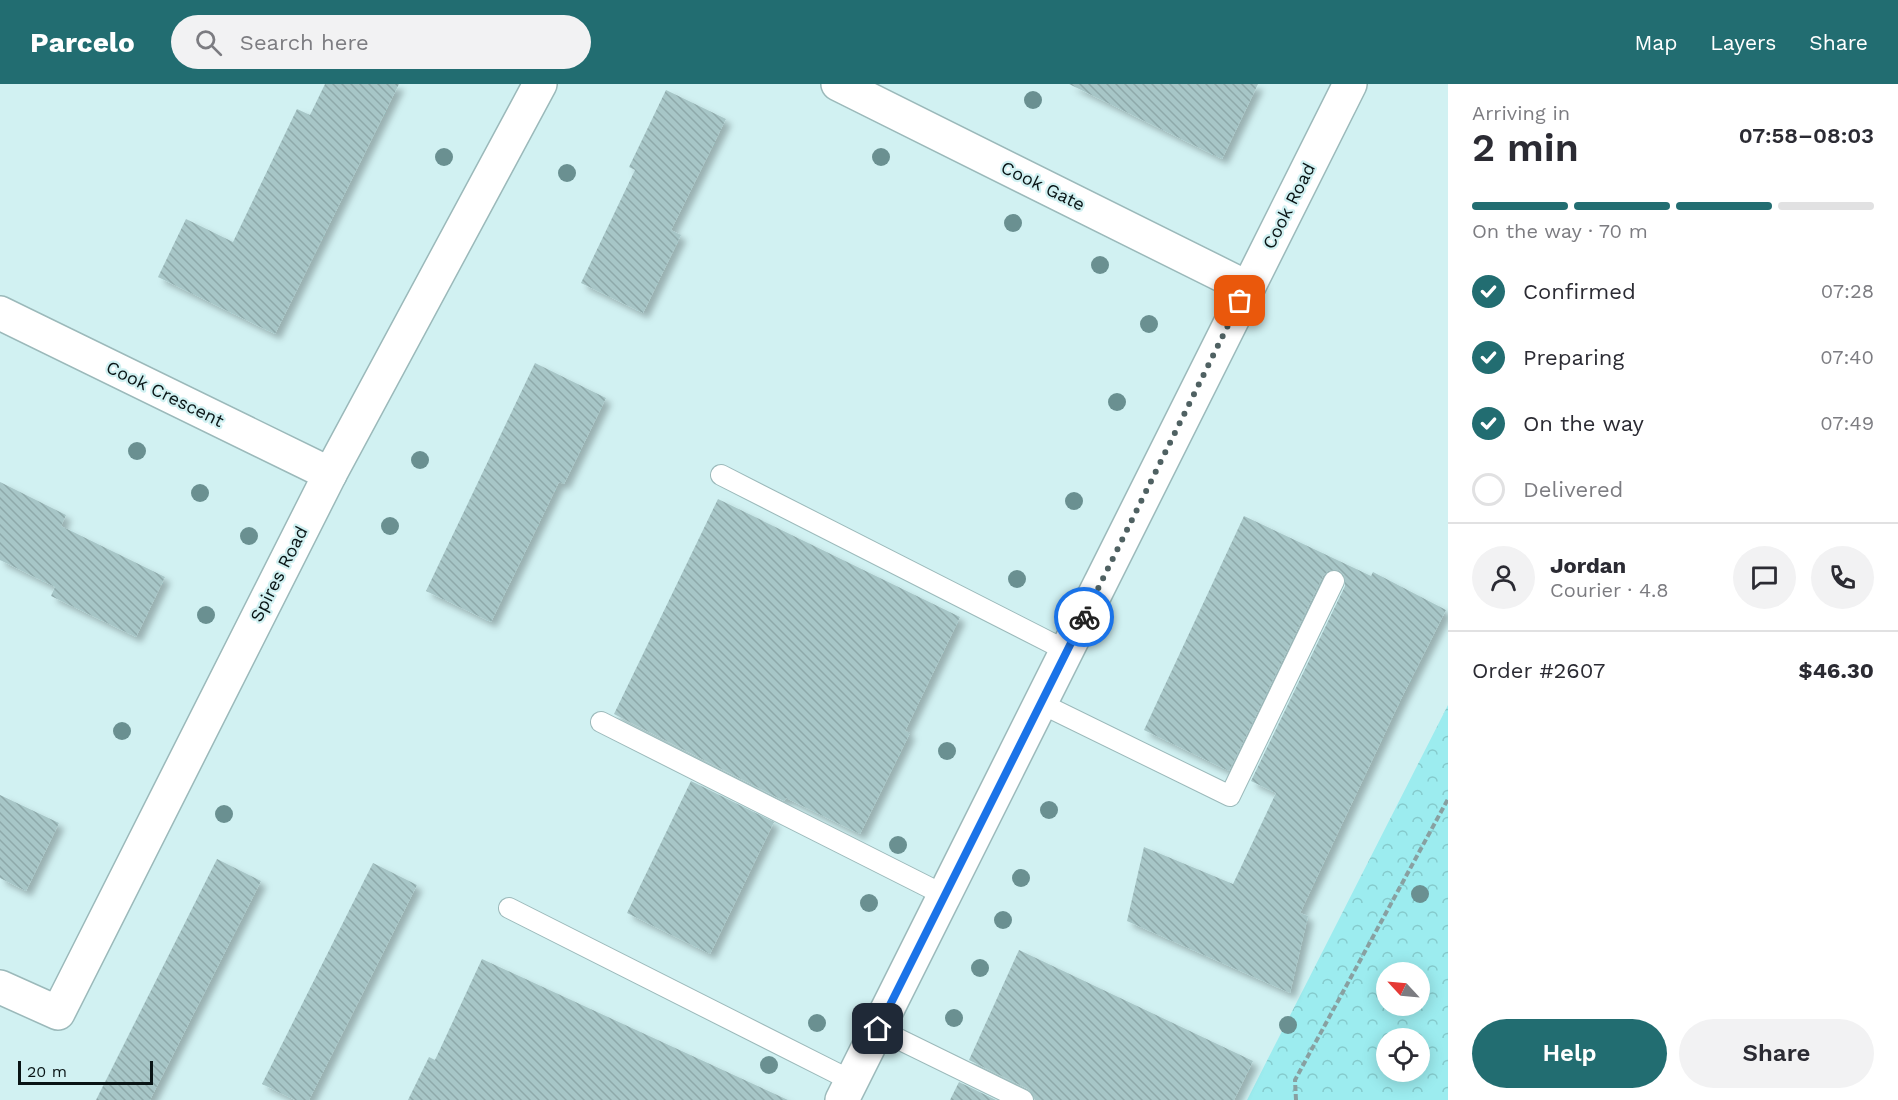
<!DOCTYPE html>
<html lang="en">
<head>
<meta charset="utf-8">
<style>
  body { margin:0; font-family:"Work Sans",sans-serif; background:#f2f2f3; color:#2b2b33; height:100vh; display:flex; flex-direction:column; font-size:22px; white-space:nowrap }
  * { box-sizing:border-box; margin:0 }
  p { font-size:20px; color:#7c7c81 }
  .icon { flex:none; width:33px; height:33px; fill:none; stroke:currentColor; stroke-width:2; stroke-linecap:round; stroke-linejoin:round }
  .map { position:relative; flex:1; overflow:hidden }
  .sheet { display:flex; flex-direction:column; background:#fff; width:450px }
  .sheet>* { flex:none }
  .needle { width:39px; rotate:296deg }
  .controls { position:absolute; left:1376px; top:878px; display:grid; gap:12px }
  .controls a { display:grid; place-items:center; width:54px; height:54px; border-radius:50%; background:#fff; box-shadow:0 3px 15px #0003; font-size:30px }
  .scale { position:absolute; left:18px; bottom:15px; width:135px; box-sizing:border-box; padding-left:6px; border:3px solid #091415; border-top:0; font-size:16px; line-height:21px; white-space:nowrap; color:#091415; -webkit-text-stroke:4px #d1f1f2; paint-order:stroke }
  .pin { position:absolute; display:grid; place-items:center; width:51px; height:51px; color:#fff; margin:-26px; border-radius:12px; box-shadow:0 3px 9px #0006 }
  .courier { position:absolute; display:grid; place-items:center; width:60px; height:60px; margin:-30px; border:4px solid #1a73e8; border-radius:50%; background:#fff; color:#222; box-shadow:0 2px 8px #0007 }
  .headline em { font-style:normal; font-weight:600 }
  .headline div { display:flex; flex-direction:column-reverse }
  .headline { display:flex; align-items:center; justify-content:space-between; height:102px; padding:0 24px }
  h1 { font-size:39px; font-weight:600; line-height:45px }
  .bar { display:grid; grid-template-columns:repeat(4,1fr); gap:9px 6px; align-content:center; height:72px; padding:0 24px }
  .bar i { height:8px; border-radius:4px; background:#e1e1e2 }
  .bar .on { background:#226d71 }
  .bar p { grid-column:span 4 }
  .line { display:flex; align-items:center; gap:15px; padding:0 24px; border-top:2px solid #e1e1e2 }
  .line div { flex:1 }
  .round { display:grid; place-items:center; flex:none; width:63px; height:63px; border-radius:32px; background:#f2f2f3 }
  ol { padding:0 24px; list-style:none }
  li { display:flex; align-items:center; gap:18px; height:66px }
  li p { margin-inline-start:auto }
  li .icon { padding:6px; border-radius:50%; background:#226d71; color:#fff; stroke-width:4 }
  li:last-child { color:#7c7c81 }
  li i { width:33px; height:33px; border:3px solid #e1e1e2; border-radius:50% }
  .cta { display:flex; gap:12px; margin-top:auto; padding:12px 24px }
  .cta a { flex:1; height:69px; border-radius:36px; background:#226d71; color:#fff; font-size:24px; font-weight:600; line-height:69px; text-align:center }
  .cta a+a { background:#f2f2f3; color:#2b2b33 }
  header { display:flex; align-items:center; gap:36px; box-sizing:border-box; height:84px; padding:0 30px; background:#226d71; color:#fff }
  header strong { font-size:28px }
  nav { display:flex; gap:33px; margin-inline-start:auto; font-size:21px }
  .search { width:420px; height:54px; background:#f2f2f3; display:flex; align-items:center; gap:15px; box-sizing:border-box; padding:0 21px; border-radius:33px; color:#7c7c81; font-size:22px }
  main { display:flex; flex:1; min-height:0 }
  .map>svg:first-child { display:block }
  .forest { fill:url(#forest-crowns); fill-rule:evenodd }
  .building { fill:url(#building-back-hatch); filter:url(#shadow) }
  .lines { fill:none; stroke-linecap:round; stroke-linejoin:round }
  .lane-casing { stroke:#9bb9ba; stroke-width:22 }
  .street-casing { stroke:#9bb9ba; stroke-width:36 }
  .secondary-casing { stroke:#9bb9ba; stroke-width:36 }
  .path { stroke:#88a0a1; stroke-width:4; stroke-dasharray:6 3; stroke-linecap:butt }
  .lane { stroke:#fff; stroke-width:20 }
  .street { stroke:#fff; stroke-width:33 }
  .secondary { stroke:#fff; stroke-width:33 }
  .tree { fill:#6a9091 }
  .done { stroke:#4f6162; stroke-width:6; stroke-dasharray:0 10.8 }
  .route { stroke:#1a73e8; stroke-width:8 }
  .labels { text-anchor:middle; stroke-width:4.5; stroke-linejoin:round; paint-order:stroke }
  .street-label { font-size:18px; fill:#091415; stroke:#d1f1f2 }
</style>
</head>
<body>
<header>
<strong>Parcelo</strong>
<div class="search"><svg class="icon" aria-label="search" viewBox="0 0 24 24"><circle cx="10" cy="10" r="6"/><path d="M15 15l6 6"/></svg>Search here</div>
<nav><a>Map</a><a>Layers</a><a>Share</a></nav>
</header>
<main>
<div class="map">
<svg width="1448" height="1016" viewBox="0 0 1448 1016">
  <defs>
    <pattern id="forest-crowns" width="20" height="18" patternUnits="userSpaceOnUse" patternTransform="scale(1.5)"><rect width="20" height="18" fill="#9cecef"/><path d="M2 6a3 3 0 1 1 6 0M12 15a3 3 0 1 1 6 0" fill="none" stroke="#85cacc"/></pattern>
    <pattern id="building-back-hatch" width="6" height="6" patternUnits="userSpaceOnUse" patternTransform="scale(1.5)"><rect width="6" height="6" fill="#a7c6c7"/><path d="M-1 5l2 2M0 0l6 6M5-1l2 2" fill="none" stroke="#8ea9aa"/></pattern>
    <filter id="shadow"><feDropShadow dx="5.5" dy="5.5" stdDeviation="3" flood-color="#0004"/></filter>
  </defs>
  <rect width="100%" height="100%" fill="#d1f1f2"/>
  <!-- forest -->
  <path class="forest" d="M1448 621V1016H1247ZM1386 888H1419V921H1386ZM1386 954H1419V987H1386Z"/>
  <!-- building -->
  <g class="building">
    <path d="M325 0H399L275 250 158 193 186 135 233 158 297 25 310 31Z"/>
    <path d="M1069 0H1258L1222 75Z"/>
    <path d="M666 6 726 35 671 146 681 151 643 229 581 199 635 86 629 83Z"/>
    <path d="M535 279 606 314 564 400 559 398 491 538 426 507Z"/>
    <path d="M0 398 66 431 61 442 165 493 136 553 51 512 55 503 0 476Z"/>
    <path d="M718 415 960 533 905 647 910 649 860 750 786 714 784 717 614 630Z"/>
    <path d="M1244 432 1371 492 1373 488 1446 526 1401 615 1300 829 1308 832 1290 909 1127 837 1144 763 1233 800 1276 709 1251 697 1345 502 1344 491 1339 486 1328 487 1323 492 1229 687 1144 646Z"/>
    <path d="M691 697 774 738 710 870 627 829Z"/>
    <path d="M0 711 59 739 26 807 0 794Z"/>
    <path d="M217 775 261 797 150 1016H96Z"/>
    <path d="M373 779 417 801 309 1016H295L262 1000Z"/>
    <path d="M1019 866 1253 977 1234 1016H1035L1028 1005 969 976Z"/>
    <path d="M482 875 788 1016H408L429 973 435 976Z"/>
    <path d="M959 998 996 1016H950Z"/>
  </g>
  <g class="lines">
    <defs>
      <g id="lane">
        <path d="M721 391 1067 567"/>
        <path d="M1040 619 1230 712 1334 497"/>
        <path d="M601 638 944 811"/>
        <path d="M509 824 852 997"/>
        <path d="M878 945 1023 1016"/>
      </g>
      <g id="street">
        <path d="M838 0 1248 204"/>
        <path d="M0 229 330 390"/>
        <path d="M0 903 58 929 330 390 540 0"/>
      </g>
      <path id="secondary" d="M842 1016 1350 0"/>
    </defs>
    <!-- lane casing -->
    <use href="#lane" class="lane-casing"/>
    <!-- street casing -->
    <use href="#street" class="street-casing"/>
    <!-- secondary casing -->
    <use href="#secondary" class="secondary-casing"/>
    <!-- path -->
    <path class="path" d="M1296 1016 1295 996 1448 715"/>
    <!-- lane -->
    <use href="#lane" class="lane"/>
    <!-- street -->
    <use href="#street" class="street"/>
    <!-- secondary -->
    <use href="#secondary" class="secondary"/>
  </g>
  <!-- trees -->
  <g class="tree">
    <circle cx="1033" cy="16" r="9"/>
    <circle cx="444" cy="73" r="9"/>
    <circle cx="881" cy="73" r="9"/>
    <circle cx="567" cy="89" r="9"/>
    <circle cx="1013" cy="139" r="9"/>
    <circle cx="1100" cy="181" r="9"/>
    <circle cx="1149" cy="240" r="9"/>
    <circle cx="1117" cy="318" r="9"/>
    <circle cx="137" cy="367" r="9"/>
    <circle cx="420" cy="376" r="9"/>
    <circle cx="200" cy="409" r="9"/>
    <circle cx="1074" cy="417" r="9"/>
    <circle cx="390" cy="442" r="9"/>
    <circle cx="249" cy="452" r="9"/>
    <circle cx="1017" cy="495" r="9"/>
    <circle cx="206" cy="531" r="9"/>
    <circle cx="122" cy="647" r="9"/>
    <circle cx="947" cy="667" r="9"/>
    <circle cx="1049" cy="726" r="9"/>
    <circle cx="224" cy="730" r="9"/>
    <circle cx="898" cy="761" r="9"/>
    <circle cx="1021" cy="794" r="9"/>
    <circle cx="1420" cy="810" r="9"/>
    <circle cx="869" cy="819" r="9"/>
    <circle cx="1003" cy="836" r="9"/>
    <circle cx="980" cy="884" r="9"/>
    <circle cx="954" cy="934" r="9"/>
    <circle cx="817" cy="939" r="9"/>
    <circle cx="1288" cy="941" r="9"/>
    <circle cx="769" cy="981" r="9"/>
  </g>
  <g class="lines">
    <!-- done -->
    <path class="done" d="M1084 533 1240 217"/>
    <!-- route -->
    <path class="route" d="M878 945 1084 533"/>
  </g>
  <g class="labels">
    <!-- street labels -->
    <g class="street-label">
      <text transform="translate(1043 102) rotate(26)" y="6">Cook Gate</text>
      <text transform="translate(1289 122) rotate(-63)" y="6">Cook Road</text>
      <text transform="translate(165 310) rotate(26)" y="6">Cook Crescent</text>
      <text transform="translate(279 490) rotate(-63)" y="6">Spires Road</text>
    </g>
  </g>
</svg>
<div class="controls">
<a><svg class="needle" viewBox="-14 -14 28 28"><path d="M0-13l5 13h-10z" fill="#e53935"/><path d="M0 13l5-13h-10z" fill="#7c7c81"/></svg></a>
<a><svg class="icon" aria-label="locate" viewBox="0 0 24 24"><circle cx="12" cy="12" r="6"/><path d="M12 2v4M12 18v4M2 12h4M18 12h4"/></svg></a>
</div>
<div class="scale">20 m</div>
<div class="pin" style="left:1240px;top:217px;background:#ea580c"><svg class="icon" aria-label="bag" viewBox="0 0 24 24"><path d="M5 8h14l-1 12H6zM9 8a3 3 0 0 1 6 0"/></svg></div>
<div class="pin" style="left:878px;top:945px;background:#1f2937"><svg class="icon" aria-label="home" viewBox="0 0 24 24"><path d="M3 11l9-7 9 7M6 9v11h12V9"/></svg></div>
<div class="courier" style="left:1084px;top:533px"><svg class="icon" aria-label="bike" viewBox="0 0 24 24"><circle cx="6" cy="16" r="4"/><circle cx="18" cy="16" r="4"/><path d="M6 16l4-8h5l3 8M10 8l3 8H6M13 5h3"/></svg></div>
</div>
<section class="sheet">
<div class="headline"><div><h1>2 min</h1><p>Arriving in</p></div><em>07:58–08:03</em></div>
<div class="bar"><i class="on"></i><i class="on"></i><i class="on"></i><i></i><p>On the way · 70 m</p></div>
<ol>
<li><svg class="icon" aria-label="check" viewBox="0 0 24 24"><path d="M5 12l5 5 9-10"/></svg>Confirmed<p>07:28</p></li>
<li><svg class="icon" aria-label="check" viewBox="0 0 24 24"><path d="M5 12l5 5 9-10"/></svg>Preparing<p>07:40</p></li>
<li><svg class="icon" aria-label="check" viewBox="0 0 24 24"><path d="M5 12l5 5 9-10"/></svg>On the way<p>07:49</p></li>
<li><i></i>Delivered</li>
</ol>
<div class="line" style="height:108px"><a class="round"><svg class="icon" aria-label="person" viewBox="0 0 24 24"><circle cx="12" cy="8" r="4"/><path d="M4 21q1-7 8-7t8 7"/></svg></a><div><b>Jordan</b><p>Courier · 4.8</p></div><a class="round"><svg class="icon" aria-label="chat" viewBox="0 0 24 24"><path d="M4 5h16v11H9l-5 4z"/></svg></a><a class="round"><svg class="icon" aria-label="phone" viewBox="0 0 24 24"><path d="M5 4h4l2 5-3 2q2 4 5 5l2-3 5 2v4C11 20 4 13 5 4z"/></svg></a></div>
<div class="line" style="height:78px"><div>Order #2607</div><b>$46.30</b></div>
<div class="cta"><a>Help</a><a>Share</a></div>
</section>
</main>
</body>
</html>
